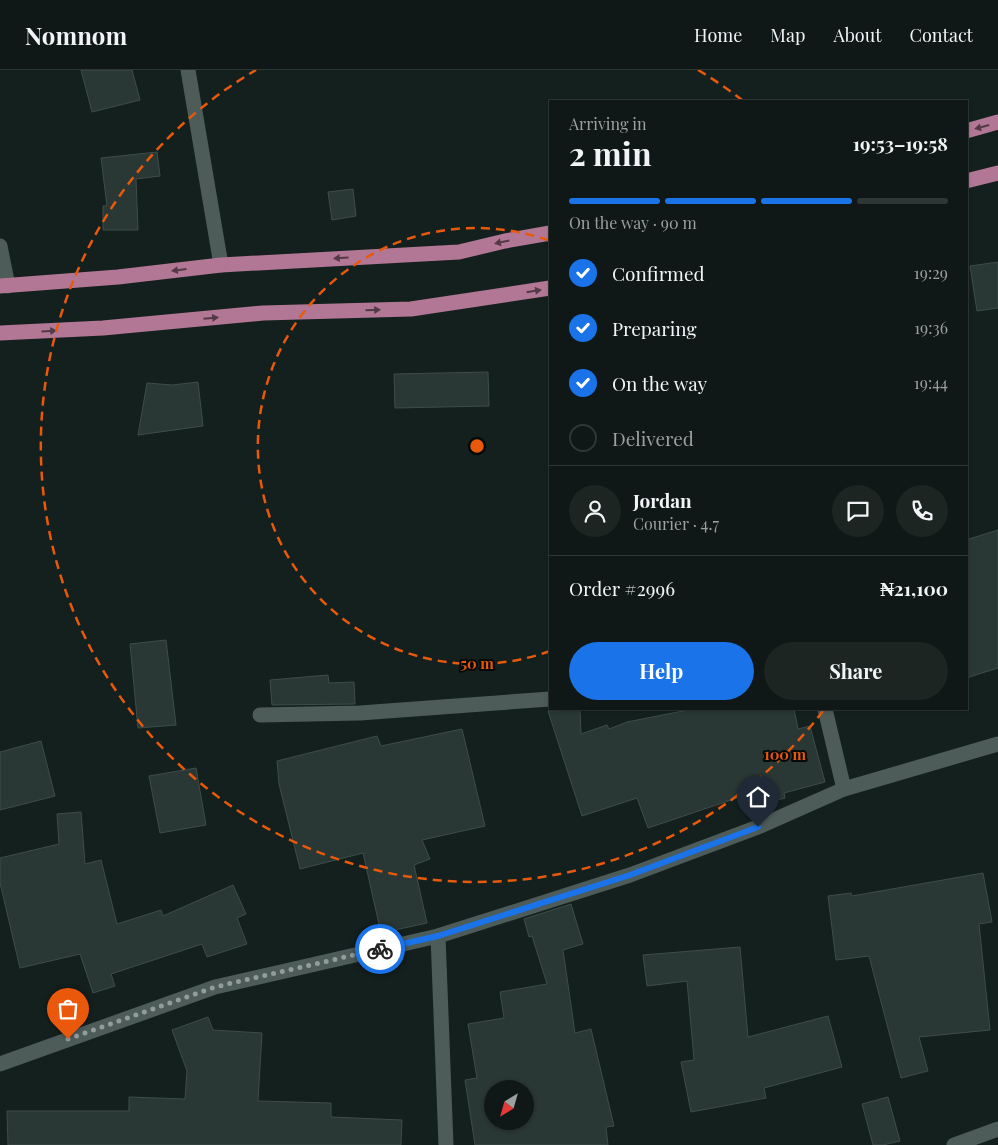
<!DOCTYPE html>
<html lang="en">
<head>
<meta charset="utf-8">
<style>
  body { margin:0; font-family:"Playfair Display",serif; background:#1d2523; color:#f1f3f6; height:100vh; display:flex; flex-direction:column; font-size:19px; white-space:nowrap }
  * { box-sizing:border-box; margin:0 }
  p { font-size:16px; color:#9ba0a1 }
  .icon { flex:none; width:28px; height:28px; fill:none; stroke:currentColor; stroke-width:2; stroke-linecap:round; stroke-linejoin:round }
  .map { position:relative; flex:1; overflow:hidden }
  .side { position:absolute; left:549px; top:30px; width:419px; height:610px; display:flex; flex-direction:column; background:#0f1816; border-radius:0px; box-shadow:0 1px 4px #0004,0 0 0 1px #2f3735 }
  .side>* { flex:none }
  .needle { width:32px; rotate:217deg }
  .fabs { position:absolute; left:484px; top:1010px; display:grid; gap:10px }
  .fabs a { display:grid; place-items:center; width:50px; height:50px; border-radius:50%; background:#0f1816; box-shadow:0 1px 4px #0004,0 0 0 1px #2f3735; font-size:25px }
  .pin { position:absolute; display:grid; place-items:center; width:42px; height:42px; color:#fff; margin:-51px -21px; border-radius:50% 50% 50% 0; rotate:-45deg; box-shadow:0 0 5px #0007 }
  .pin .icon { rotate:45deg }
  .courier { position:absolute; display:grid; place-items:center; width:50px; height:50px; margin:-25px; border:4px solid #1a73e8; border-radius:50%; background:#fff; color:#222; box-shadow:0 1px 6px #0007 }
  .overview em { font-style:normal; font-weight:700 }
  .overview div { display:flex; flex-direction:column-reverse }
  .overview { display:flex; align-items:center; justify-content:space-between; height:85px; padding:0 20px }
  h1 { font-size:32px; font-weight:700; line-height:38px }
  .bar { display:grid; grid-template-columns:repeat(4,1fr); gap:8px 5px; align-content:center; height:60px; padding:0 20px }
  .bar i { height:6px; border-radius:4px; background:#2f3735 }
  .bar .on { background:#1a73e8 }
  .bar p { grid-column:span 4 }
  .line { display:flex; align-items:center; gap:12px; padding:0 20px; border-top:1px solid #2f3735 }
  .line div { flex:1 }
  .round { display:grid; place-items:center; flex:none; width:52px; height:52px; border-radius:26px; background:#1d2523 }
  ol { padding:0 20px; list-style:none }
  li { display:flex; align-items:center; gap:15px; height:55px }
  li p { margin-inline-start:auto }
  li .icon { padding:5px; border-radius:50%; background:#1a73e8; color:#fff; stroke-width:4 }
  li:last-child { color:#9ba0a1 }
  li i { width:28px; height:28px; border:2px solid #2f3735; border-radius:50% }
  .primary-button { display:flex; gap:10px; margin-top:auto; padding:10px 20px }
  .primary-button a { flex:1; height:58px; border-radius:30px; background:#1a73e8; color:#fff; font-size:20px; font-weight:700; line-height:58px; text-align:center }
  .primary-button a+a { background:#1d2523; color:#f1f3f6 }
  header { display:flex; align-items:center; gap:30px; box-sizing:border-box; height:70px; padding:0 25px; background:#0f1816; border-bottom:1px solid #2f3735 }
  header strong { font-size:24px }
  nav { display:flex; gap:28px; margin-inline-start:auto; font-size:18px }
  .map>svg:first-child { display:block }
  .building { fill:#293735; stroke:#3e4c4a; fill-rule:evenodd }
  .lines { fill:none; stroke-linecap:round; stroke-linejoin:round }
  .minor { stroke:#4d5b59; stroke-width:15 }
  .major { stroke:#b27794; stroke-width:15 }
  .oneway { fill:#533a47 }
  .done { stroke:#929c9a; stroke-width:5; stroke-dasharray:0 9 }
  .route { stroke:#1a73e8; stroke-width:6 }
  .ring { fill:none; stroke:#e8590c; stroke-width:2.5; stroke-dasharray:9 6 }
  .centre { fill:#e8590c; stroke:#050908; stroke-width:2.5 }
  .ring-label { font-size:15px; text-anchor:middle; font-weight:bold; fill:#e8590c; stroke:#050908; stroke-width:4; stroke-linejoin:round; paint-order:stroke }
</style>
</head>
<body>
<header>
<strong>Nomnom</strong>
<nav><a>Home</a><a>Map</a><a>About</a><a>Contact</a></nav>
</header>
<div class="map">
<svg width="998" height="1075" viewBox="0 0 998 1075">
  <rect width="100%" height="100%" fill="#14201e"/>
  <!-- building -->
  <g class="building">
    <path d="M81 0H132L140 30 92 42Z"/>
    <path d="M157 82 160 106 136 109 138 160H103V136H107L101 88Z"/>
    <path d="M353 119 356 146 332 150 328 122Z"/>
    <path d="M998 192V238L977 241 970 196Z"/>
    <path d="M488 302 489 336 395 338 394 304Z"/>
    <path d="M198 312 203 356 138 365 147 313 172 315Z"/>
    <path d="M998 460V598L966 608V470Z"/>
    <path d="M166 570 176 655 138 658 130 574Z"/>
    <path d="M328 605 329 613 354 612 355 634 272 635 270 610Z"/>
    <path d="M693 639H794L798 659 810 656 825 712 784 723 785 728 746 738 743 726 648 758 637 728 582 746 548 641 580 640 581 664 607 655 609 659 627 652Z"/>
    <path d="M462 659 485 756 422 770 430 789 414 795 427 853 381 863 363 783 300 799 279 714 277 691 377 666 381 676Z"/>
    <path d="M41 671 55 726 0 740V682Z"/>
    <path d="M196 698 206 755 160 763 149 706Z"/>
    <path d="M81 742 85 794 101 790 117 854 161 840 163 846 233 815 246 844 237 848 247 874 207 887 202 874 111 904 115 916 93 923 80 884 20 898 0 813V788L59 774 57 744Z"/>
    <path d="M983 803 992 852 979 854 990 960 919 967 928 1001 901 1008 869 886 836 890 828 826 851 823 852 826Z"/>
    <path d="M571 834 583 874 563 880 575 963 591 959 614 1056 606 1057 608 1075H475L465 1010 477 1008 468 954 504 948 500 922 547 914 532 866 529 867 524 849ZM492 1019H525V1051H492Z"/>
    <path d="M740 877 748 967 828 946 842 997 764 1018 766 1028 691 1042 681 992 694 990 687 911 647 916 643 885Z"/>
    <path d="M208 947 213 960 262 963 258 1031 331 1033V1047L402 1050 401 1075H8L7 1041H129V1027L185 1029 187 1001 172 960Z"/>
    <path d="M888 1027 900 1071 883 1075H873L862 1034Z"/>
  </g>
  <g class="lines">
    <!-- minor -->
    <g class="minor">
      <path d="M188 0 221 195"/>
      <path d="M0 176 8 216"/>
      <path d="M825 639 844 719"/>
      <path d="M260 645 360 643 550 629"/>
      <path d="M438 866 446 1075"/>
      <path d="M0 994 215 917 438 866 630 805 758 757 844 719 998 674"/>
      <path d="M954 1075 998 1059"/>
    </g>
    <!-- major -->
    <g class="major">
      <path d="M966 61 998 52"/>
      <path d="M966 111 998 103"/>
      <path d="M0 216 118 207 221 195 459 182 505 171 550 163"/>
      <path d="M0 263 103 258 263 243 411 239 550 218"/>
    </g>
  </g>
  <!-- one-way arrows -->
  <defs><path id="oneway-solid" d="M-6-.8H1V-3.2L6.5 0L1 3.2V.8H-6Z" transform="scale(1.25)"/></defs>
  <g class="oneway">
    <use href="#oneway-solid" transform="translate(982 57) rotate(165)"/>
    <use href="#oneway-solid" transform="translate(502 172) rotate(168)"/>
    <use href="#oneway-solid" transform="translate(341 188) rotate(177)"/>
    <use href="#oneway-solid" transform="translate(179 200) rotate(173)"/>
    <use href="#oneway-solid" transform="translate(534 221) rotate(-9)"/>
    <use href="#oneway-solid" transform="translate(373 240) rotate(-1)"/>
    <use href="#oneway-solid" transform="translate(211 248) rotate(-5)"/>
    <use href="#oneway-solid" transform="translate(49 261) rotate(-3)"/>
  </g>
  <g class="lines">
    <!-- done -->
    <path class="done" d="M68 969 215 917 380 879"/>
    <!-- route -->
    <path class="route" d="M380 879 438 866 630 805 758 757"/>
  </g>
  <!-- distance rings -->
  <g class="ring">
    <path d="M550 581A218 218 0 1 1 550 171"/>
    <path d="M823 641A436 436 0 1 1 256 0M698 0A436 436 0 0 1 742 30"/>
  </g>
  <circle cx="477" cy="376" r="8" class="centre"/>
  <g class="ring-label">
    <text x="477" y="599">50 m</text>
    <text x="785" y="690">100 m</text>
  </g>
</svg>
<div class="fabs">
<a><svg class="needle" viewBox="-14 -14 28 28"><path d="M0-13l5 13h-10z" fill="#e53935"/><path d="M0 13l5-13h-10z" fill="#9ba0a1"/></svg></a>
</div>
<div class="pin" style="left:68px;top:969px;background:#ea580c"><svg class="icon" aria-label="bag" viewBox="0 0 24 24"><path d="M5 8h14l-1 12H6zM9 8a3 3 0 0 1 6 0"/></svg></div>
<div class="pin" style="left:758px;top:757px;background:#1f2937"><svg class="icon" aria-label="home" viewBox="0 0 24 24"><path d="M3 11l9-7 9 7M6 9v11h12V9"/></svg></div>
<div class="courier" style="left:380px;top:879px"><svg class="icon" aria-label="bike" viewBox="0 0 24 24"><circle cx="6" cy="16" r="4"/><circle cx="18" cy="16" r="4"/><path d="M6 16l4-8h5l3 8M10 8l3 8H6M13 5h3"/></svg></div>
<section class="side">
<div class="overview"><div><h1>2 min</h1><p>Arriving in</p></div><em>19:53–19:58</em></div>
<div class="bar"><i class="on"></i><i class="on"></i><i class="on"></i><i></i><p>On the way · 90 m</p></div>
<ol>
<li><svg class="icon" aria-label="check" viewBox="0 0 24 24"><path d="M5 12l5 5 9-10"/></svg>Confirmed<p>19:29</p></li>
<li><svg class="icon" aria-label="check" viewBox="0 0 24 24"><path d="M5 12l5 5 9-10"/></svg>Preparing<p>19:36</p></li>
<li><svg class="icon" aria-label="check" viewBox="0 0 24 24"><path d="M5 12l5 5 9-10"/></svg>On the way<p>19:44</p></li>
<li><i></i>Delivered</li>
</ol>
<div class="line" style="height:90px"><a class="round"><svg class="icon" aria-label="person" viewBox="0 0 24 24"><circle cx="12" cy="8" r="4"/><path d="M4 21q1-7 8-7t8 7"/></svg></a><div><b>Jordan</b><p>Courier · 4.7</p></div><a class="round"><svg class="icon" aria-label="chat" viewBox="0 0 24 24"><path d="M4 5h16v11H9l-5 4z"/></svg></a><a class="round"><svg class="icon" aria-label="phone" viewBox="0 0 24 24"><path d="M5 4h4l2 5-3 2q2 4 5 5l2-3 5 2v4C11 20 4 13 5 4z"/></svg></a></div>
<div class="line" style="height:65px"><div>Order #2996</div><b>₦21,100</b></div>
<div class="primary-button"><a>Help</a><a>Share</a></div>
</section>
</div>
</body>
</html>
